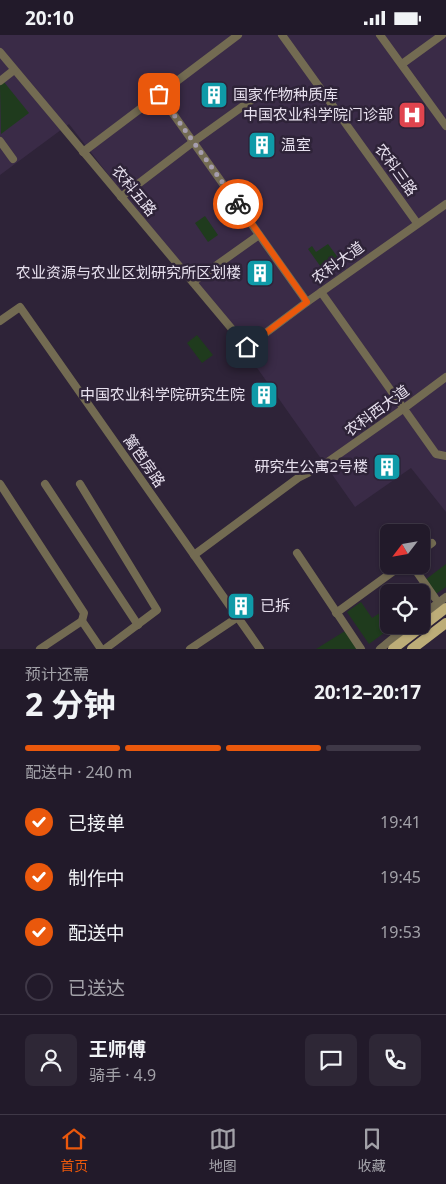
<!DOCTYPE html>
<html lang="zh">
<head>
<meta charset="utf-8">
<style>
  body { margin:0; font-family:"Noto Sans","Noto Sans SC",sans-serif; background:#2e2736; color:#f1f3f6; height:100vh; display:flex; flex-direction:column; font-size:19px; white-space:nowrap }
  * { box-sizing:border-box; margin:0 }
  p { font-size:16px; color:#a2a1a8 }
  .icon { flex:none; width:28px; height:28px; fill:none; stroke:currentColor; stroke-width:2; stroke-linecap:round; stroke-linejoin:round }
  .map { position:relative; height:614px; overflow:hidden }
  .drawer { display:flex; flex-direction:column; background:#221a2a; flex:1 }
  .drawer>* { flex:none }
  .needle { width:32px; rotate:239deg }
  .buttons { position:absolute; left:380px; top:489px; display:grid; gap:10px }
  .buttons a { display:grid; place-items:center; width:50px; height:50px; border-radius:8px; background:#221a2a; box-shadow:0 1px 4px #0004,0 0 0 1px #3f3847; font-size:25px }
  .pin { position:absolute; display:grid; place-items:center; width:42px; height:42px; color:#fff; margin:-21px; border-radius:10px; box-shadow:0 2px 8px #0006 }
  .courier { position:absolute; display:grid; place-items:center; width:50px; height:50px; margin:-25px; border:4px solid #ea580c; border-radius:50%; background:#fff; color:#222; box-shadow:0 1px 6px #0007 }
  .summary em { font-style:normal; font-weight:700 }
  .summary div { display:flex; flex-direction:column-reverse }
  .summary { display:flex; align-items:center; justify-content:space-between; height:85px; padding:0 25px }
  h1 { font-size:32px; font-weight:700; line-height:38px }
  .bar { display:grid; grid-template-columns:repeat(4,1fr); gap:8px 5px; align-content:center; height:60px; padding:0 25px }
  .bar i { height:6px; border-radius:4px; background:#3f3847 }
  .bar .current { background:#ea580c }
  .bar p { grid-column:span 4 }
  .line { display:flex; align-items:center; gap:12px; padding:0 25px; border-top:1px solid #3f3847 }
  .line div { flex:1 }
  .round { display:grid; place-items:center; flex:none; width:52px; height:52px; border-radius:8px; background:#2e2736 }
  ol { padding:0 25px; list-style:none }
  li { display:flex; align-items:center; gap:15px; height:55px }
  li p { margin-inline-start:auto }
  li .icon { padding:5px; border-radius:50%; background:#ea580c; color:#fff; stroke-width:4 }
  li:last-child { color:#a2a1a8 }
  li i { width:28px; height:28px; border:2px solid #3f3847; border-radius:50% }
  .status { display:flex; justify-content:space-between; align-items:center; height:35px; padding:0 25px; background:#221a2a; direction:ltr }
  .status svg { height:14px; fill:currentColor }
  .menu { display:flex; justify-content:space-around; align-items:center; height:70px; border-top:1px solid #3f3847; background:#221a2a; font-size:14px; color:#a2a1a8 }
  .menu a { display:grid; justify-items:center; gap:2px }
  .menu .current { color:#ea580c }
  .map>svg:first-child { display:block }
  .built { fill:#3a2b47 }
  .green { fill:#1f3b1d }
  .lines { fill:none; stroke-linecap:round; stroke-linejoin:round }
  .minor { stroke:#736b52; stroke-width:8 }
  .major { stroke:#bdad78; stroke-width:10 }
  .done { stroke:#a69eae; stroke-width:5; stroke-dasharray:0 9 }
  .route { stroke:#ea580c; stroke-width:6 }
  .labels { text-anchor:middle; stroke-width:5; stroke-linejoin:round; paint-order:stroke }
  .poi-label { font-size:15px; fill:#e7e0ee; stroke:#2e2338; text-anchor:end }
  .street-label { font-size:15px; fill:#e7e0ee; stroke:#2e2338 }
</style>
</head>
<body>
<div class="status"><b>20:10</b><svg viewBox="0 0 49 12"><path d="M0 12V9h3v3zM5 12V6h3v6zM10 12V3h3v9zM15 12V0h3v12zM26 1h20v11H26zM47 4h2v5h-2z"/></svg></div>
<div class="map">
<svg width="446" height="614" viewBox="0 0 446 614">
  <rect width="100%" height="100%" fill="#2e2338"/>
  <!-- built -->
  <path class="built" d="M0 0H446V477L411 433 355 472 248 320 69 89 0 140Z"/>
  <!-- green -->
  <g class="green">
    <path d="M4 47 29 78 1 99 0 50Z"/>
    <path d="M205 181 218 200 208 207 195 188Z"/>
    <path d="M328 209 339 224 323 235 308 214 312 211 316 217Z"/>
    <path d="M197 300 213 320 202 328 187 308Z"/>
    <path d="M446 529V552L433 561 425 545Z"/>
    <path d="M361 567 372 583 389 572V590H395L369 609 347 577Z"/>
    <path d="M345 596 357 614H316Z"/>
  </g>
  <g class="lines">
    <!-- minor -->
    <g class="minor">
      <path d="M282 0 417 188"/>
      <path d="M380 0 446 91"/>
      <path d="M0 17 247 312 307 267 446 169"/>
      <path d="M402 29 442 0"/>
      <path d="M0 46 14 35"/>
      <path d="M159 59 307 267"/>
      <path d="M0 106 13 124"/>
      <path d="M83 117 238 0"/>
      <path d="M121 162 193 107 257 61"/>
      <path d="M193 247 259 200"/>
      <path d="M321 257 436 419 446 421"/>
      <path d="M0 286 20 272 260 614"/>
      <path d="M0 449 84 578 82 586 101 614"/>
      <path d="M45 449 138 590"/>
      <path d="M80 449 157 575 105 614"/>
      <path d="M421 516 432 508"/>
      <path d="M297 518 361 614"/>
      <path d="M194 520 298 443 322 431 403 374 446 342"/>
      <path d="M412 530 435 563"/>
      <path d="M336 578 402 530"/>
      <path d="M421 581 446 562"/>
      <path d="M40 614 82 586"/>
      <path d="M190 614 238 582"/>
      <path d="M380 614 409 590"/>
    </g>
    <!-- major -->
    <g class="major">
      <path d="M393 614 446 573"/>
      <path d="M412 614 446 588"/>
    </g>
  </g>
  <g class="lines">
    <!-- done -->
    <path class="done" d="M159 59 238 169"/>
    <!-- route -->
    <path class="route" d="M238 169 307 267 247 312"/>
  </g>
  <!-- icons -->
  <defs>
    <symbol id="building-square" viewBox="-11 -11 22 22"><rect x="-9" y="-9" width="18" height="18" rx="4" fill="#0f9aa8" stroke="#2e2338"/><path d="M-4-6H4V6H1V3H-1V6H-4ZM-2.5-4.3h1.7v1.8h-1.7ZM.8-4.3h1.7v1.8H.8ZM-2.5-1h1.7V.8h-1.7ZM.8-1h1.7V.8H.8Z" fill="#fff"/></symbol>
    <symbol id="hospital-square" viewBox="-11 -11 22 22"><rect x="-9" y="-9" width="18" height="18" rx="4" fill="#e0444e" stroke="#2e2338"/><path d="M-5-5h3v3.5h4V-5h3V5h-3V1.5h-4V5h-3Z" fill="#fff"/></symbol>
  </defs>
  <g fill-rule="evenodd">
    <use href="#building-square" x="198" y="44" width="32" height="32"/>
    <use href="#hospital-square" x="396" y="64" width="32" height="32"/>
    <use href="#building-square" x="246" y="94" width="32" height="32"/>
    <use href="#building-square" x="244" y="222" width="32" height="32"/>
    <use href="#building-square" x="248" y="344" width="32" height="32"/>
    <use href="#building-square" x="371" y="416" width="32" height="32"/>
    <use href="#building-square" x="225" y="555" width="32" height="32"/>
  </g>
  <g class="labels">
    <!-- poi labels -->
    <g class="poi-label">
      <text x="233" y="65" text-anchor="start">国家作物种质库</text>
      <text x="393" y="85">中国农业科学院门诊部</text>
      <text x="281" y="115" text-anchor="start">温室</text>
      <text x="241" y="243">农业资源与农业区划研究所区划楼</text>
      <text x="245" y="365">中国农业科学院研究生院</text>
      <text x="368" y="437">研究生公寓2号楼</text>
      <text x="260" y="576" text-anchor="start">已拆</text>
    </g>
    <!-- street labels -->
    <g class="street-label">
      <text transform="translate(396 135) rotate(54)" y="5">农科三路</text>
      <text transform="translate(134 156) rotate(50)" y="5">农科五路</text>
      <text transform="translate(338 228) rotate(-36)" y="5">农科大道</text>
      <text transform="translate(377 376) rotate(-36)" y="5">农科西大道</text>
      <text transform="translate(144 426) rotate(55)" y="5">篱笆房路</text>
    </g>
  </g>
</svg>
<div class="buttons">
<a><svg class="needle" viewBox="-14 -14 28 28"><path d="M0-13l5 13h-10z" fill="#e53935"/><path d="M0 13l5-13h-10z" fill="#a2a1a8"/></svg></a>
<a><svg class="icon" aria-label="locate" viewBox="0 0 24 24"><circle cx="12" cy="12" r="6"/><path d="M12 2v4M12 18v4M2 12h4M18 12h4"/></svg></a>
</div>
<div class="pin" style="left:159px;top:59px;background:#ea580c"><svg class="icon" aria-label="bag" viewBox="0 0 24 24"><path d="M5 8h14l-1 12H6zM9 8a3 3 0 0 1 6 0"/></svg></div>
<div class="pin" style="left:247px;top:312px;background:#1f2937"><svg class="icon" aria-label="home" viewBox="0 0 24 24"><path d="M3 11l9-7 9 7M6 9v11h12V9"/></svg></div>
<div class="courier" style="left:238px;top:169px"><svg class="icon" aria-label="bike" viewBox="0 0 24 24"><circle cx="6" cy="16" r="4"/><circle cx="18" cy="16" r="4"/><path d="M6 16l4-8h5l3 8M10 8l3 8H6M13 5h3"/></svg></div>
</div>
<section class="drawer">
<div class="summary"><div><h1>2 分钟</h1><p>预计还需</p></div><em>20:12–20:17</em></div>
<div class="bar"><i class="current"></i><i class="current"></i><i class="current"></i><i></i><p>配送中 · 240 m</p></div>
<ol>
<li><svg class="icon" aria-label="check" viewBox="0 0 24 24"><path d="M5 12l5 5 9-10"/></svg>已接单<p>19:41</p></li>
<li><svg class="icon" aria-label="check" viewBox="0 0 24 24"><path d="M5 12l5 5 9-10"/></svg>制作中<p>19:45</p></li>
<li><svg class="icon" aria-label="check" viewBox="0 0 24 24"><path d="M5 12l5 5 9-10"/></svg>配送中<p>19:53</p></li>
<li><i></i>已送达</li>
</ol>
<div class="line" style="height:90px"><a class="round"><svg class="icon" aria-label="person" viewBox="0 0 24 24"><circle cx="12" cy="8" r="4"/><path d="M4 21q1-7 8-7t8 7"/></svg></a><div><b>王师傅</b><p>骑手 · 4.9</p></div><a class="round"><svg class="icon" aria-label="chat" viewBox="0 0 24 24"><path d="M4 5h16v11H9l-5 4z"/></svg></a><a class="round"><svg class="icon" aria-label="phone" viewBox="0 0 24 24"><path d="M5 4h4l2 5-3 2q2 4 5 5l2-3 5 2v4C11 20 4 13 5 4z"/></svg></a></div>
</section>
<nav class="menu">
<a class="current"><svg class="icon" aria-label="home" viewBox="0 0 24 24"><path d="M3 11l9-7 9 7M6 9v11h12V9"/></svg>首页</a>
<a><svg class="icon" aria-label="map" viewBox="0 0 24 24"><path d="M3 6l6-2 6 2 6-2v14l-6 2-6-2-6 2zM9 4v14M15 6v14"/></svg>地图</a>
<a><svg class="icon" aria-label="saved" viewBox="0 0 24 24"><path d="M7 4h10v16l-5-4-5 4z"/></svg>收藏</a>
</nav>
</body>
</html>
